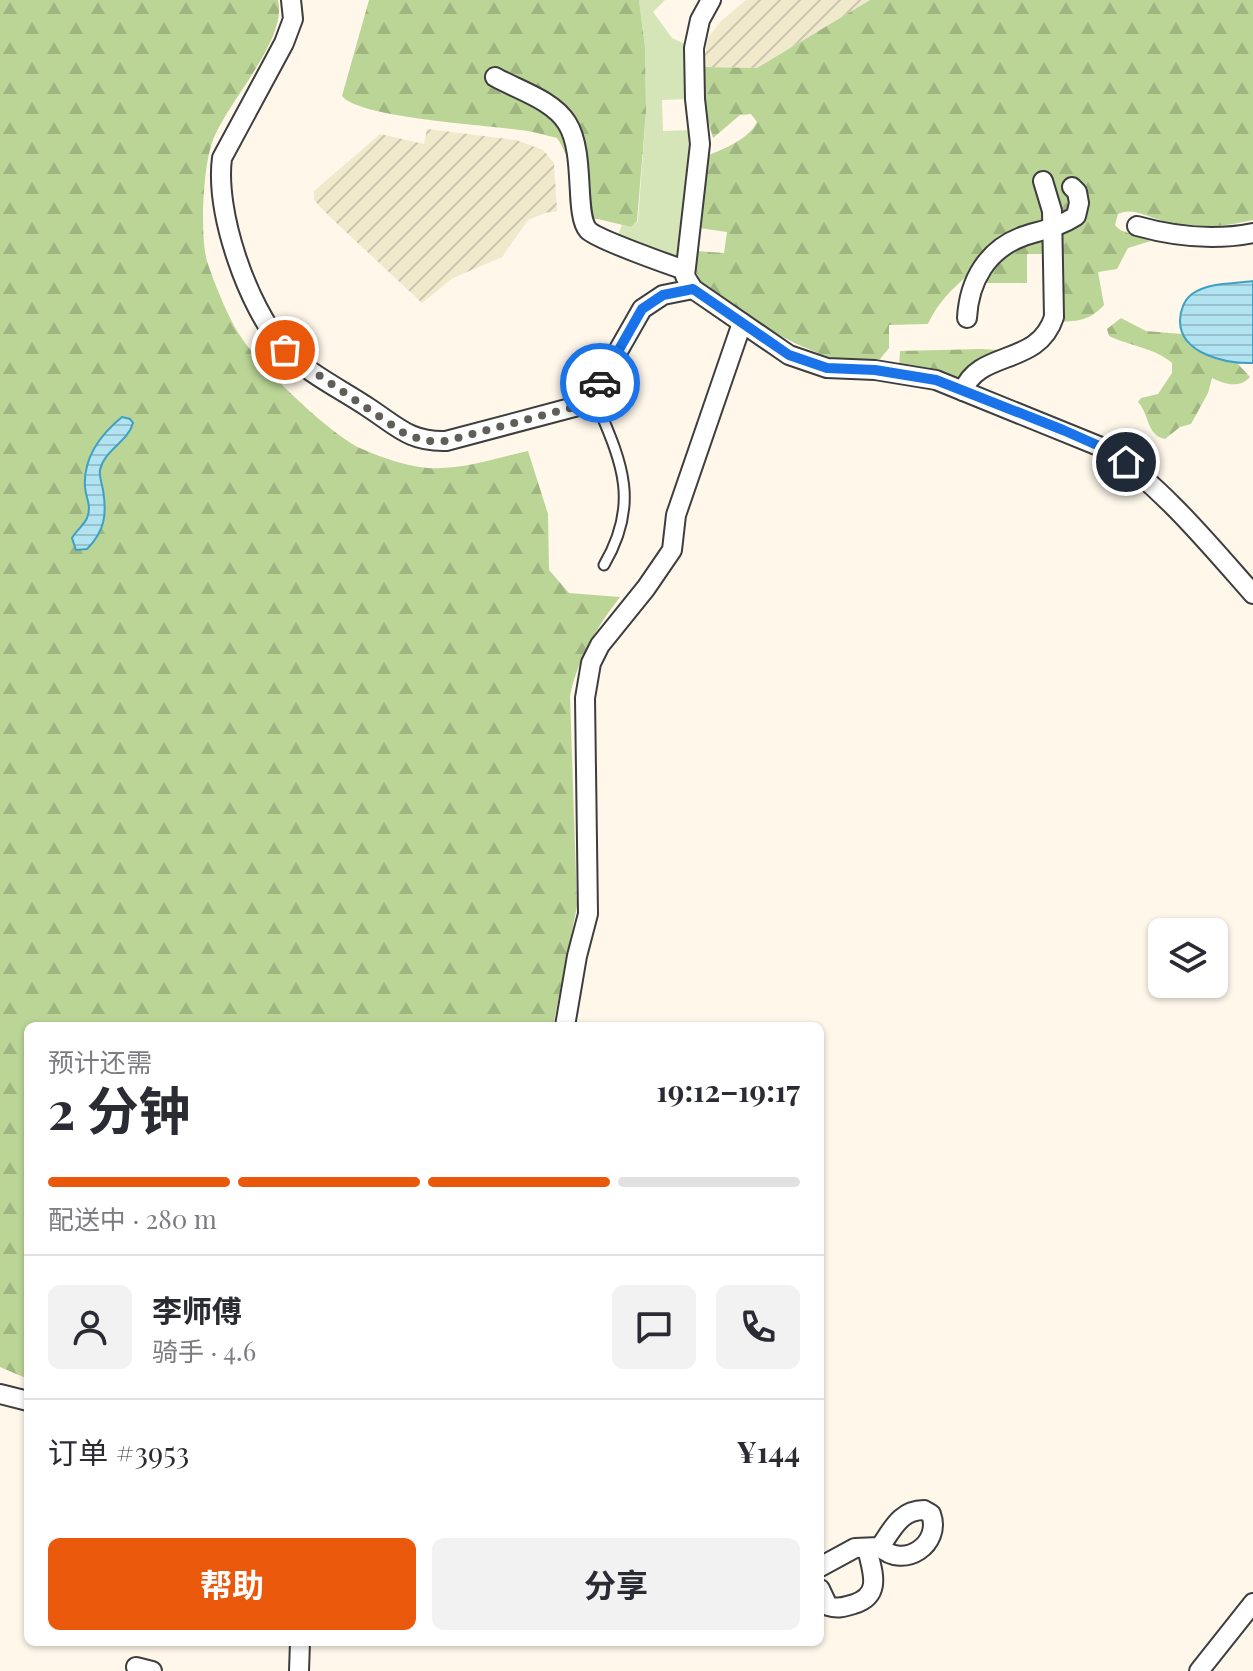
<!DOCTYPE html>
<html lang="zh">
<head>
<meta charset="utf-8">
<style>
  body { margin:0; font-family:"Playfair Display","Noto Sans SC",serif; background:#f2f2f3; color:#2b2b33; height:100vh; display:flex; flex-direction:column; font-size:30px; white-space:nowrap }
  * { box-sizing:border-box; margin:0 }
  p { font-size:26px; color:#7c7c81 }
  .icon { flex:none; width:44px; height:44px; fill:none; stroke:currentColor; stroke-width:2; stroke-linecap:round; stroke-linejoin:round }
  .map { position:relative; flex:1; overflow:hidden }
  .sheet { position:absolute; left:24px; top:1022px; width:800px; height:624px; display:flex; flex-direction:column; background:#fff; border-radius:12px; box-shadow:0 2px 6px #0004 }
  .sheet>* { flex:none }
  .tools { position:absolute; left:1148px; top:918px; display:grid; gap:16px }
  .tools a { display:grid; place-items:center; width:80px; height:80px; border-radius:12px; background:#fff; box-shadow:0 2px 6px #0004; font-size:40px }
  .pin { position:absolute; display:grid; place-items:center; width:68px; height:68px; color:#fff; margin:-34px; border:4px solid #fff; border-radius:50%; box-shadow:0 2px 8px #0007 }
  .courier { position:absolute; display:grid; place-items:center; width:80px; height:80px; margin:-40px; border:6px solid #1a73e8; border-radius:50%; background:#fff; color:#222; box-shadow:0 2px 10px #0007 }
  .summary em { font-style:normal; font-weight:700 }
  .summary div { display:flex; flex-direction:column-reverse }
  .summary { display:flex; align-items:center; justify-content:space-between; height:136px; padding:0 24px }
  h1 { font-size:52px; font-weight:700; line-height:60px }
  .bar { display:grid; grid-template-columns:repeat(4,1fr); gap:12px 8px; align-content:center; height:96px; padding:0 24px }
  .bar i { height:10px; border-radius:6px; background:#e1e1e2 }
  .bar .current { background:#ea580c }
  .bar p { grid-column:span 4 }
  .line { display:flex; align-items:center; gap:20px; padding:0 24px; border-top:2px solid #e1e1e2 }
  .line div { flex:1 }
  .round { display:grid; place-items:center; flex:none; width:84px; height:84px; border-radius:12px; background:#f2f2f3 }
  .button { display:flex; gap:16px; margin-top:auto; padding:16px 24px }
  .button a { flex:1; height:92px; border-radius:12px; background:#ea580c; color:#fff; font-size:32px; font-weight:700; line-height:92px; text-align:center }
  .button a+a { background:#f2f2f3; color:#2b2b33 }
  .map>svg:first-child { display:block }
  .farmland { fill:url(#farmland-furrows) }
  .grass { fill:#d5e5b7 }
  .forest { fill:url(#forest-firs) }
  .water { fill:url(#water-rules); stroke:#3ea1c3; stroke-width:2 }
  .lines { fill:none; stroke-linecap:round; stroke-linejoin:round }
  .lane-casing { stroke:#3e3e3e; stroke-width:13 }
  .street-casing { stroke:#3e3e3e; stroke-width:22 }
  .lane { stroke:#fff; stroke-width:9 }
  .street { stroke:#fff; stroke-width:18 }
  .done { stroke:#605e59; stroke-width:8; stroke-dasharray:0 14.4 }
  .route { stroke:#1a73e8; stroke-width:10 }
</style>
</head>
<body>
<div class="map">
<svg width="1253" height="1671" viewBox="0 0 1253 1671">
  <defs>
    <pattern id="farmland-furrows" width="10" height="10" patternUnits="userSpaceOnUse" patternTransform="scale(2)"><rect width="10" height="10" fill="#f1e9cc"/><path d="M-1 1l2-2M0 10L10 0M9 11l2-2" fill="none" stroke="#cdc6ae"/></pattern>
    <pattern id="forest-firs" width="22" height="20" patternUnits="userSpaceOnUse" patternTransform="scale(2)"><rect width="22" height="20" fill="#bbd597"/><path d="M5 1l3.5 6h-7zM16 11l3.5 6h-7z" fill="#9fb681"/></pattern>
    <pattern id="water-rules" width="6" height="5" patternUnits="userSpaceOnUse" patternTransform="scale(2)"><rect width="6" height="5" fill="#b2e3f1"/><path d="M0 2.5h6" fill="none" stroke="#98c1cd"/></pattern>
  </defs>
  <rect width="100%" height="100%" fill="#fef7ea"/>
  <!-- farmland -->
  <g class="farmland">
    <path d="M746 0H870L757 68 703 67 708 38 720 22Z"/>
    <path d="M427 129 516 140 543 150 554 163 557 211 545 213 528 220 502 257 453 278 422 303 330 217 314 200V191L380 134 424 144Z"/>
  </g>
  <!-- grass -->
  <path class="grass" d="M639 0H665L653 12 672 38 685 44 689 99 662 100 663 131 695 130 682 260 616 240 622 225 631 227 638 221 646 112 645 47Z"/>
  <!-- forest -->
  <g class="forest">
    <path d="M0 0H278C288 42 223 105 211 146 203 172 200 236 207 261 213 280 228 317 239 334 258 365 329 434 362 449 378 456 398 463 414 466 451 474 492 459 528 451L548 514 549 570 569 593 620 597C597 627 578 658 570 696L577 906 553 1026H28V1379L0 1367Z"/>
    <path d="M369 0H639L645 47 646 112 637 221 631 227 598 219 574 218C561 191 581 172 557 138 545 135 532 131 520 130 487 125 359 118 342 96Z"/>
    <path d="M870 0H1253V220C1223 227 1189 230 1160 220 1146 216 1132 207 1118 214L1115 225 1120 230 1151 241 1128 248 1117 269 1098 272 1104 305C1090 320 1080 321 1059 322L1062 258 1058 234C1022 205 996 247 972 271 952 290 940 299 928 324L889 325V348L880 359C868 360 855 362 842 360 814 357 708 302 698 276 695 269 696 258 697 251L724 253 727 232 699 228 706 162 709 155C724 149 750 138 757 122L751 114 740 115 713 138 705 110 703 67 757 68Z"/>
    <path d="M1044 240 1048 254H1027V283H982C985 261 1024 241 1044 240Z"/>
    <path d="M1121 318 1146 331 1182 334 1189 345 1210 356 1236 362 1250 377C1239 389 1225 384 1212 378L1208 393 1191 424 1180 427 1165 439C1146 435 1150 415 1138 402L1141 398 1158 394 1172 373V363C1155 348 1130 346 1109 336L1107 329Z"/>
    <path d="M982 349 1013 351 957 377 928 369 899 367 900 351Z"/>
  </g>
  <!-- water -->
  <g class="water">
    <path d="M1253 281V363C1227 364 1180 354 1180 321 1180 311 1184 300 1192 294 1209 282 1234 284 1253 281Z"/>
    <path d="M122 417 130 419 133 423C128 442 104 450 100 470 99 476 102 484 103 490 107 514 105 531 87 549L76 550 72 538C76 531 84 525 87 518 92 506 86 499 85 487 83 457 100 435 122 417Z"/>
  </g>
  <g class="lines">
    <defs>
      <path id="lane" d="M593 395C620 459 642 500 604 565"/>
      <g id="street">
        <path d="M291 0 293 19 284 43 222 158C215 212 247 306 284 348 306 373 341 389 369 408 398 427 410 442 446 441L578 406 593 395 642 309 663 295 693 289"/>
        <path d="M711 0 700 20 694 48 695 99 700 144 685 276 693 289 789 355 827 368 875 370 936 380 1106 449C1162 487 1208 543 1253 594"/>
        <path d="M495 77C518 90 553 100 567 123 586 153 574 214 588 230 596 239 670 265 685 270"/>
        <path d="M1137 226C1176 237 1213 241 1253 233"/>
        <path d="M967 318C969 281 987 249 1024 236 1043 230 1059 227 1076 216L1079 203 1077 192 1072 187"/>
        <path d="M963 391C979 349 1038 367 1054 317L1052 211 1043 181"/>
        <path d="M565 1026 577 956 588 914 585 698 591 663 600 645 646 588 672 550 676 515 742 323"/>
        <path d="M0 1394 28 1401"/>
        <path d="M820 1567 855 1548 880 1547C904 1570 942 1544 931 1514L924 1510C900 1510 892 1530 880 1547"/>
        <path d="M820 1589 828 1606C838 1609 844 1607 854 1604 883 1595 872 1571 867 1548"/>
        <path d="M136 1667 152 1671"/>
        <path d="M299 1671 300 1642"/>
        <path d="M1199 1671 1253 1603"/>
      </g>
    </defs>
    <!-- lane casing -->
    <use href="#lane" class="lane-casing"/>
    <!-- street casing -->
    <use href="#street" class="street-casing"/>
    <!-- lane -->
    <use href="#lane" class="lane"/>
    <!-- street -->
    <use href="#street" class="street"/>
  </g>
  <g class="lines">
    <!-- done -->
    <path class="done" d="M285 350 317 374 405 434 426 441H446L578 406 593 395 600 383"/>
    <!-- route -->
    <path class="route" d="M600 383 642 309 663 295 693 289 789 355 827 368 875 370 936 380 1063 430 1106 449 1126 462"/>
  </g>
</svg>
<div class="tools">
<a><svg class="icon" aria-label="layers" viewBox="0 0 24 24"><path d="M12 4l9 5-9 5-9-5zM3 14l9 5 9-5"/></svg></a>
</div>
<div class="pin" style="left:285px;top:350px;background:#ea580c"><svg class="icon" aria-label="bag" viewBox="0 0 24 24"><path d="M5 8h14l-1 12H6zM9 8a3 3 0 0 1 6 0"/></svg></div>
<div class="pin" style="left:1126px;top:462px;background:#1f2937"><svg class="icon" aria-label="home" viewBox="0 0 24 24"><path d="M3 11l9-7 9 7M6 9v11h12V9"/></svg></div>
<div class="courier" style="left:600px;top:383px"><svg class="icon" aria-label="car" viewBox="0 0 24 24"><path d="M5 17H2v-5l4-1 3-4h7l3 4 3 1v5h-3M9 17h6M6 11h13"/><circle cx="7" cy="17" r="2"/><circle cx="17" cy="17" r="2"/></svg></div>
<section class="sheet">
<div class="summary"><div><h1>2 分钟</h1><p>预计还需</p></div><em>19:12–19:17</em></div>
<div class="bar"><i class="current"></i><i class="current"></i><i class="current"></i><i></i><p>配送中 · 280 m</p></div>
<div class="line" style="height:144px"><a class="round"><svg class="icon" aria-label="person" viewBox="0 0 24 24"><circle cx="12" cy="8" r="4"/><path d="M4 21q1-7 8-7t8 7"/></svg></a><div><b>李师傅</b><p>骑手 · 4.6</p></div><a class="round"><svg class="icon" aria-label="chat" viewBox="0 0 24 24"><path d="M4 5h16v11H9l-5 4z"/></svg></a><a class="round"><svg class="icon" aria-label="phone" viewBox="0 0 24 24"><path d="M5 4h4l2 5-3 2q2 4 5 5l2-3 5 2v4C11 20 4 13 5 4z"/></svg></a></div>
<div class="line" style="height:104px"><div>订单 #3953</div><b>¥144</b></div>
<div class="button"><a>帮助</a><a>分享</a></div>
</section>
</div>
</body>
</html>
